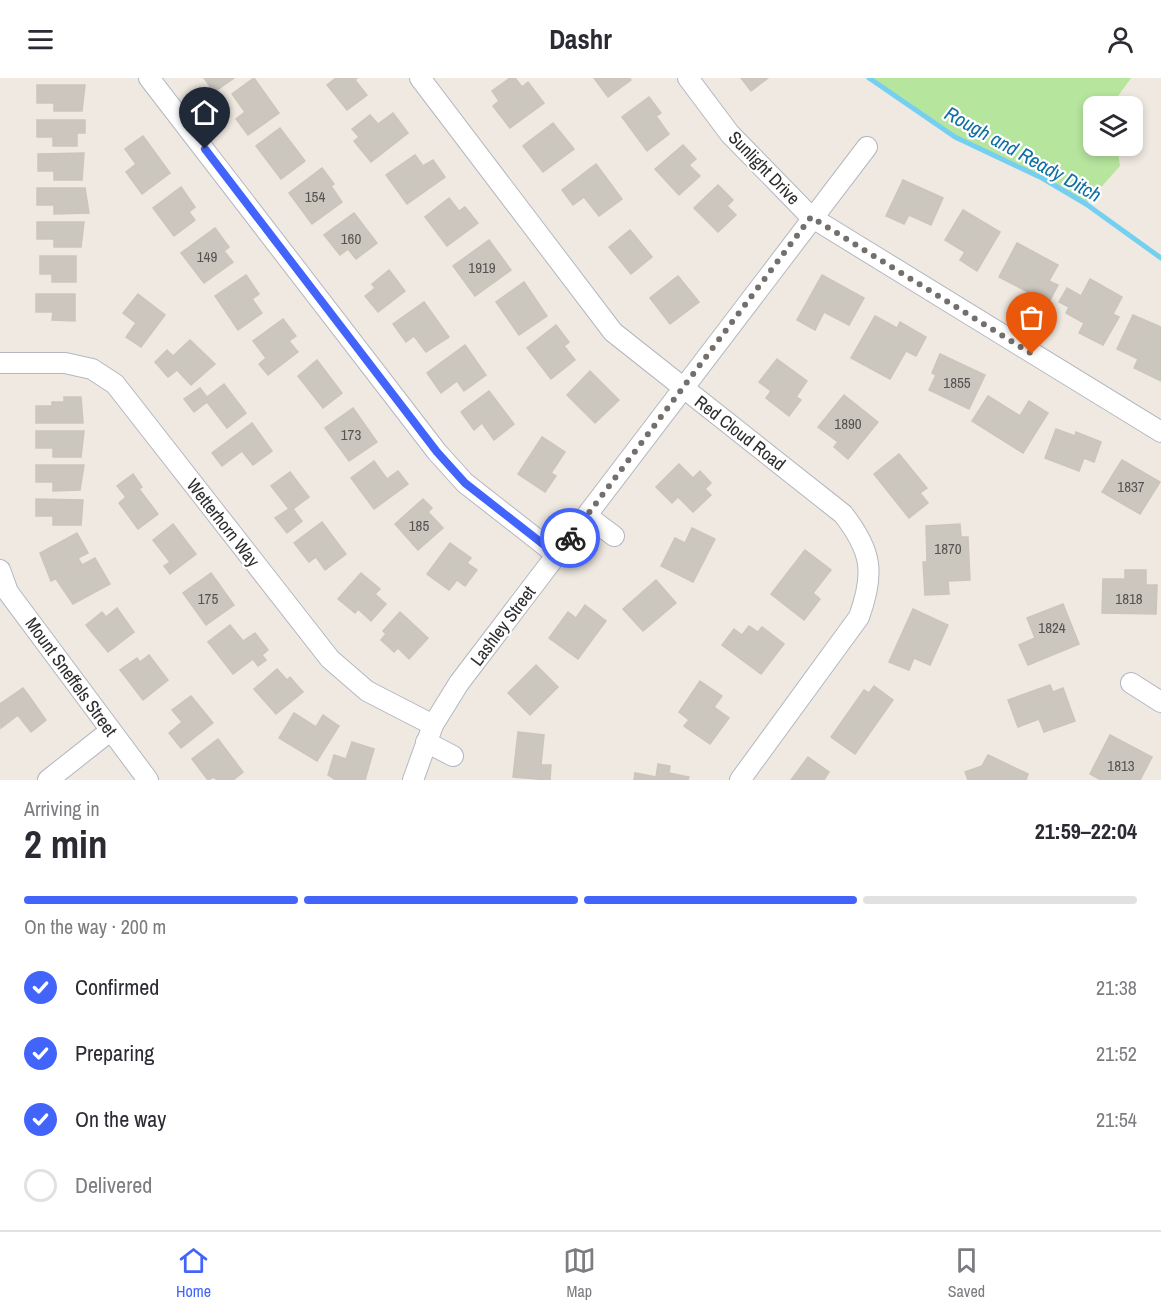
<!DOCTYPE html>
<html lang="en">
<head>
<meta charset="utf-8">
<style>
  body { margin:0; font-family:"Archivo Narrow",sans-serif; background:#f7f7f7; color:#2b2b33; height:100vh; display:flex; flex-direction:column; font-size:22px; white-space:nowrap }
  * { box-sizing:border-box; margin:0 }
  p { font-size:20px; color:#7c7c81 }
  .icon { flex:none; width:33px; height:33px; fill:none; stroke:currentColor; stroke-width:2; stroke-linecap:round; stroke-linejoin:round }
  .map { position:relative; height:702px; overflow:hidden }
  .drawer { display:flex; flex-direction:column; background:#fff; flex:1 }
  .drawer>* { flex:none }
  .buttons { position:absolute; left:1083px; top:18px; display:grid; gap:12px }
  .buttons a { display:grid; place-items:center; width:60px; height:60px; border-radius:12px; background:#fff; box-shadow:0 3px 9px #0003; font-size:30px }
  .pin { position:absolute; display:grid; place-items:center; width:51px; height:51px; color:#fff; margin:-62px -26px; border-radius:50% 50% 50% 0; rotate:-45deg; box-shadow:0 0 6px #0007 }
  .pin .icon { rotate:45deg }
  .courier { position:absolute; display:grid; place-items:center; width:60px; height:60px; margin:-30px; border:4px solid #4264fb; border-radius:50%; background:#fff; color:#222; box-shadow:0 2px 8px #0007 }
  .overview em { font-style:normal; font-weight:700 }
  .overview div { display:flex; flex-direction:column-reverse }
  .overview { display:flex; align-items:center; justify-content:space-between; height:102px; padding:0 24px }
  h1 { font-size:39px; font-weight:700; line-height:45px }
  .bar { display:grid; grid-template-columns:repeat(4,1fr); gap:9px 6px; align-content:center; height:72px; padding:0 24px }
  .bar i { height:8px; border-radius:4px; background:#e1e1e2 }
  .bar .active { background:#4264fb }
  .bar p { grid-column:span 4 }
  ol { padding:0 24px; list-style:none }
  li { display:flex; align-items:center; gap:18px; height:66px }
  li p { margin-inline-start:auto }
  li .icon { padding:6px; border-radius:50%; background:#4264fb; color:#fff; stroke-width:4 }
  li:last-child { color:#7c7c81 }
  li i { width:33px; height:33px; border:3px solid #e1e1e2; border-radius:50% }
  header { display:flex; justify-content:space-between; align-items:center; height:78px; padding:0 24px; background:#fff; font-size:27px; font-weight:700 }
  .menu { display:flex; justify-content:space-around; align-items:center; height:84px; border-top:2px solid #e1e1e2; background:#fff; font-size:16px; color:#7c7c81 }
  .menu a { display:grid; justify-items:center; gap:3px }
  .menu .active { color:#4264fb }
  .map>svg:first-child { display:block }
  .green { fill:#b6e59e }
  .lines { fill:none; stroke-linecap:round; stroke-linejoin:round }
  .stream { stroke:#75cff0; stroke-width:5 }
  .building { fill:#cbc7bf; stroke:#cbc5ba; stroke-width:1.5 }
  .street-casing { stroke:#b4b7c1; stroke-width:22 }
  .street { stroke:#fff; stroke-width:20 }
  .done { stroke:#726f6d; stroke-width:6; stroke-dasharray:0 10.8 }
  .route { stroke:#4264fb; stroke-width:8 }
  .labels { text-anchor:middle; stroke-width:4.5; stroke-linejoin:round; paint-order:stroke }
  .number-label { font-size:15px; fill:#555452 }
  .street-label { font-size:18px; fill:#2e2e2e; stroke:#fff }
  .water-label { font-size:20px; font-style:italic; fill:#0d6fa3; stroke:#fff }
</style>
</head>
<body>
<header><svg class="icon" aria-label="menu" viewBox="0 0 24 24"><path d="M4 6h16M4 12h16M4 18h16"/></svg>Dashr<svg class="icon" aria-label="person" viewBox="0 0 24 24"><circle cx="12" cy="8" r="4"/><path d="M4 21q1-7 8-7t8 7"/></svg></header>
<div class="map">
<svg width="1161" height="702" viewBox="0 0 1161 702">
  <rect width="100%" height="100%" fill="#efe9e1"/>
  <!-- green -->
  <path class="green" d="M869 0H1131L1111 28H1094V68H1117L1120 88 1086 126 1042 100 955 59Z"/>
  <g class="lines">
    <!-- stream -->
    <path class="stream" d="M869 0 955 59 1042 100 1086 126 1161 180"/>
  </g>
  <!-- building -->
  <g class="building">
    <path d="M204 0H234L214 14Z"/>
    <path d="M254 0 279 35 248 57 236 41 245 34 232 16Z"/>
    <path d="M336 0H357L355 2 367 17 347 32 327 7Z"/>
    <path d="M510 0H515L522 9 528 4 544 25 510 50 493 28 499 23 492 13Z"/>
    <path d="M594 0H629L631 2 608 19Z"/>
    <path d="M741 0H768L751 13Z"/>
    <path d="M37 7H85L82 33H54V25H37Z"/>
    <path d="M649 19 661 35 656 38 669 56 647 73 622 39Z"/>
    <path d="M393 35 408 55 371 84 354 63 359 59 352 51 370 37 378 46Z"/>
    <path d="M37 42H85V55H77V68H53V59H37Z"/>
    <path d="M553 45 574 71 543 94 523 68Z"/>
    <path d="M280 50 305 83 281 101 256 68Z"/>
    <path d="M143 58 170 95 142 116 126 94 136 86 125 71Z"/>
    <path d="M683 67 696 81 689 87 700 98 679 117 655 91Z"/>
    <path d="M84 75 82 102H54V93H38V76Z"/>
    <path d="M415 77 423 88 433 82 445 99 407 126 386 97Z"/>
    <path d="M596 86 622 121 599 138 584 119 573 127 562 112Z"/>
    <path d="M322 90 334 106 331 108 342 124 312 146 289 115Z"/>
    <path d="M903 102 943 120 931 147 909 137 904 146 886 138Z"/>
    <path d="M718 107 733 122 727 128 736 137 718 154 694 130Z"/>
    <path d="M181 109 195 129 189 134 195 142 174 158 153 130Z"/>
    <path d="M37 110H85L89 135 54 136V127H37Z"/>
    <path d="M449 120 459 133 465 129 478 145 447 168 425 139Z"/>
    <path d="M963 132 1000 154 977 193 960 182 965 174 945 162Z"/>
    <path d="M354 135 377 165 356 181 348 171 340 177 324 157Z"/>
    <path d="M37 144H84L81 169H54V161H37Z"/>
    <path d="M215 150 229 169 224 173 233 184 204 205 181 175Z"/>
    <path d="M630 152 652 179 631 196 609 169Z"/>
    <path d="M489 162 511 192 475 218 453 188Z"/>
    <path d="M1017 165 1058 187 1049 203 1058 207 1043 235 1022 224 1028 214 999 199Z"/>
    <path d="M40 178H76V204H52V196H40Z"/>
    <path d="M389 192 405 213 378 234 365 218 375 210 372 206Z"/>
    <path d="M246 197 259 216 252 221 262 235 238 252 215 218Z"/>
    <path d="M822 197 864 220 849 247 824 234 815 252 797 242Z"/>
    <path d="M678 198 699 224 670 246 650 220Z"/>
    <path d="M1090 201 1122 219 1113 236 1119 239 1103 267 1079 255 1084 245 1066 235 1069 229 1059 224 1067 210 1081 218Z"/>
    <path d="M524 204 547 238 519 257 496 224Z"/>
    <path d="M36 216H75V243L52 242 53 234H36Z"/>
    <path d="M138 216 165 237 141 269 126 259 136 245 123 235Z"/>
    <path d="M424 224 449 259 426 274 414 258 406 264 393 246Z"/>
    <path d="M1133 237 1161 249V303L1134 290 1138 281 1117 271Z"/>
    <path d="M875 238 897 250 900 244 926 259 916 278 906 273 890 301 851 280Z"/>
    <path d="M283 241 296 258 289 263 298 274 268 297 259 286 266 280 253 263Z"/>
    <path d="M556 247 569 264 564 268 575 282 551 301 527 270Z"/>
    <path d="M190 262 215 286 191 307 177 292 168 299 155 284 167 272 173 278Z"/>
    <path d="M465 267 486 297 464 313 457 303 441 315 427 295Z"/>
    <path d="M940 276 985 297 969 331 929 312 936 297 932 295Z"/>
    <path d="M777 281 807 303 796 319 801 322 789 338 766 320 771 313 759 304Z"/>
    <path d="M317 282 342 315 323 330 298 298Z"/>
    <path d="M590 293 619 322 595 345 567 317Z"/>
    <path d="M224 306 246 335 227 350 207 324 194 334 184 321 200 310 207 319Z"/>
    <path d="M489 313 514 346 494 362 482 345 474 352 461 334Z"/>
    <path d="M844 317 878 344 848 381 834 369 838 364 818 349Z"/>
    <path d="M988 318 1020 338 1029 323 1048 335 1023 375 972 343Z"/>
    <path d="M64 319H81L83 345H36V328H52V324H64Z"/>
    <path d="M353 330 377 364 349 383 325 350Z"/>
    <path d="M252 345 272 373 253 387 242 373 222 388 212 375Z"/>
    <path d="M1056 351 1075 358 1076 354 1101 364 1094 384 1084 380 1079 393 1045 380Z"/>
    <path d="M36 353H84L81 379H53V370H36Z"/>
    <path d="M542 359 565 374 551 395 556 398 545 414 518 396Z"/>
    <path d="M899 376 927 410 920 415 928 425 909 440 874 396Z"/>
    <path d="M1122 382 1160 404 1140 436 1102 414Z"/>
    <path d="M374 383 387 401 398 393 408 406 374 431 351 400Z"/>
    <path d="M679 386 693 400 700 393 711 405 705 411 711 417 693 434 678 419 672 425 656 409Z"/>
    <path d="M36 387H84L80 412 53 413V404H36Z"/>
    <path d="M290 394 309 419 293 431 302 443 287 455 275 440 289 431 271 408Z"/>
    <path d="M133 396 142 409 139 411 158 436 138 451 119 425 126 419 117 408Z"/>
    <path d="M36 421 83 422 81 447H53V438H36Z"/>
    <path d="M423 421 432 430 428 434 443 450 418 472 395 446Z"/>
    <path d="M322 444 346 476 325 492 316 479 309 484 294 465Z"/>
    <path d="M173 446 196 476 170 496 164 488 170 484 153 462Z"/>
    <path d="M960 446 961 459H968L970 502 948 503 949 516 925 517 923 484H927L926 448Z"/>
    <path d="M692 450 715 461 693 504 661 488 675 460 685 465Z"/>
    <path d="M77 455 88 475 78 480 82 487 51 503 40 475Z"/>
    <path d="M450 465 471 480 467 485 477 492 465 508 457 502 449 512 427 496Z"/>
    <path d="M805 472 831 492 813 515 820 521 804 542 771 516Z"/>
    <path d="M95 480 110 506 73 526 56 501Z"/>
    <path d="M1125 492H1146V507H1157L1156 536 1102 535 1103 501H1125Z"/>
    <path d="M211 495 234 527 206 547 183 515Z"/>
    <path d="M361 495 380 511 375 516 386 526 371 543 358 531 355 535 338 521Z"/>
    <path d="M656 502 676 525 643 553 623 531Z"/>
    <path d="M1063 526 1079 566 1028 587 1019 567 1035 560 1027 540Z"/>
    <path d="M585 527 606 543 578 581 549 560 568 534 576 540Z"/>
    <path d="M117 530 134 554 108 574 86 547 102 534 106 539Z"/>
    <path d="M913 531 948 547 930 587 914 580 909 592 889 584Z"/>
    <path d="M400 534 428 560 409 581 398 570 394 574 381 562 386 556 383 553Z"/>
    <path d="M230 547 243 563 255 555 268 572 262 577 266 582 258 588 253 581 233 596 208 564Z"/>
    <path d="M749 548 758 554 762 549 784 566 761 596 722 567 734 551 742 557Z"/>
    <path d="M149 577 168 602 143 622 120 592 137 580 140 584Z"/>
    <path d="M536 587 558 609 530 637 508 615Z"/>
    <path d="M277 591 287 602 290 599 303 614 276 636 254 611Z"/>
    <path d="M700 603 722 618 714 629 729 640 710 666 684 648 689 642 679 634Z"/>
    <path d="M1050 607 1053 614 1063 610 1075 643 1044 654 1039 641 1018 649 1008 622Z"/>
    <path d="M874 608 893 622 855 676 831 659 864 612 869 615Z"/>
    <path d="M23 610 29 618 13 631 18 637 1 650 0 626Z"/>
    <path d="M29 618 46 642 31 654 13 631Z"/>
    <path d="M191 618 213 645 181 670 169 655 182 644 172 632Z"/>
    <path d="M294 635 316 649 323 637 339 648 317 683 279 660Z"/>
    <path d="M518 654 544 657 541 687H551L550 702 513 699Z"/>
    <path d="M1110 657 1152 679 1140 702H1101L1090 696Z"/>
    <path d="M218 661 243 694 233 702H217L214 699 208 702 192 681Z"/>
    <path d="M352 664 374 671 365 702H336L328 697 334 677 346 681Z"/>
    <path d="M988 677 1028 696 1026 702H968L965 694 982 688Z"/>
    <path d="M808 679 829 694 824 702H791Z"/>
    <path d="M658 686 670 688 669 695 689 699 688 702H634L635 695 656 699Z"/>
  </g>
  <g class="lines">
    <defs>
      <g id="street">
        <path d="M149 0 437 374 465 405 557 477"/>
        <path d="M420 0 613 254 843 436C872 473 875 495 859 539L740 702"/>
        <path d="M688 0 730 56 811 139 1161 354"/>
        <path d="M0 285H65L92 291 115 306 330 581 367 613 433 647"/>
        <path d="M587 438 614 458"/>
        <path d="M0 492 8 514 148 702"/>
        <path d="M1131 605 1161 624"/>
        <path d="M426 664 453 678"/>
        <path d="M48 702 110 653"/>
        <path d="M413 702 433 647 459 605 867 69"/>
      </g>
    </defs>
    <!-- street casing -->
    <use href="#street" class="street-casing"/>
    <!-- street -->
    <use href="#street" class="street"/>
  </g>
  <g class="lines">
    <!-- done -->
    <path class="done" d="M570 460 811 139 1032 276"/>
    <!-- route -->
    <path class="route" d="M205 71 437 374 465 405 557 477 570 460"/>
  </g>
  <g class="labels">
    <!-- number labels -->
    <g class="number-label">
      <text x="315" y="124">154</text>
      <text x="351" y="166">160</text>
      <text x="207" y="184">149</text>
      <text x="482" y="195">1919</text>
      <text x="957" y="310">1855</text>
      <text x="848" y="351">1890</text>
      <text x="351" y="362">173</text>
      <text x="1131" y="414">1837</text>
      <text x="419" y="453">185</text>
      <text x="948" y="476">1870</text>
      <text x="208" y="526">175</text>
      <text x="1129" y="526">1818</text>
      <text x="1052" y="555">1824</text>
      <text x="1121" y="693">1813</text>
    </g>
    <!-- street labels -->
    <g class="street-label">
      <text transform="translate(764 90) rotate(46)" y="6">Sunlight Drive</text>
      <text transform="translate(740 355) rotate(38)" y="6">Red Cloud Road</text>
      <text transform="translate(223 445) rotate(52)" y="6">Wetterhorn Way</text>
      <text transform="translate(503 548) rotate(-53)" y="6">Lashley Street</text>
      <text transform="translate(71 599) rotate(54)" y="6">Mount Sneffels Street</text>
    </g>
    <!-- water labels -->
    <g class="water-label">
      <text transform="translate(1023 76) rotate(29)" y="7">Rough and Ready Ditch</text>
    </g>
  </g>
</svg>
<div class="buttons">
<a><svg class="icon" aria-label="layers" viewBox="0 0 24 24"><path d="M12 4l9 5-9 5-9-5zM3 14l9 5 9-5"/></svg></a>
</div>
<div class="pin" style="left:1032px;top:276px;background:#ea580c"><svg class="icon" aria-label="bag" viewBox="0 0 24 24"><path d="M5 8h14l-1 12H6zM9 8a3 3 0 0 1 6 0"/></svg></div>
<div class="pin" style="left:205px;top:71px;background:#1f2937"><svg class="icon" aria-label="home" viewBox="0 0 24 24"><path d="M3 11l9-7 9 7M6 9v11h12V9"/></svg></div>
<div class="courier" style="left:570px;top:460px"><svg class="icon" aria-label="bike" viewBox="0 0 24 24"><circle cx="6" cy="16" r="4"/><circle cx="18" cy="16" r="4"/><path d="M6 16l4-8h5l3 8M10 8l3 8H6M13 5h3"/></svg></div>
</div>
<section class="drawer">
<div class="overview"><div><h1>2 min</h1><p>Arriving in</p></div><em>21:59–22:04</em></div>
<div class="bar"><i class="active"></i><i class="active"></i><i class="active"></i><i></i><p>On the way · 200 m</p></div>
<ol>
<li><svg class="icon" aria-label="check" viewBox="0 0 24 24"><path d="M5 12l5 5 9-10"/></svg>Confirmed<p>21:38</p></li>
<li><svg class="icon" aria-label="check" viewBox="0 0 24 24"><path d="M5 12l5 5 9-10"/></svg>Preparing<p>21:52</p></li>
<li><svg class="icon" aria-label="check" viewBox="0 0 24 24"><path d="M5 12l5 5 9-10"/></svg>On the way<p>21:54</p></li>
<li><i></i>Delivered</li>
</ol>
</section>
<nav class="menu">
<a class="active"><svg class="icon" aria-label="home" viewBox="0 0 24 24"><path d="M3 11l9-7 9 7M6 9v11h12V9"/></svg>Home</a>
<a><svg class="icon" aria-label="map" viewBox="0 0 24 24"><path d="M3 6l6-2 6 2 6-2v14l-6 2-6-2-6 2zM9 4v14M15 6v14"/></svg>Map</a>
<a><svg class="icon" aria-label="saved" viewBox="0 0 24 24"><path d="M7 4h10v16l-5-4-5 4z"/></svg>Saved</a>
</nav>
</body>
</html>
